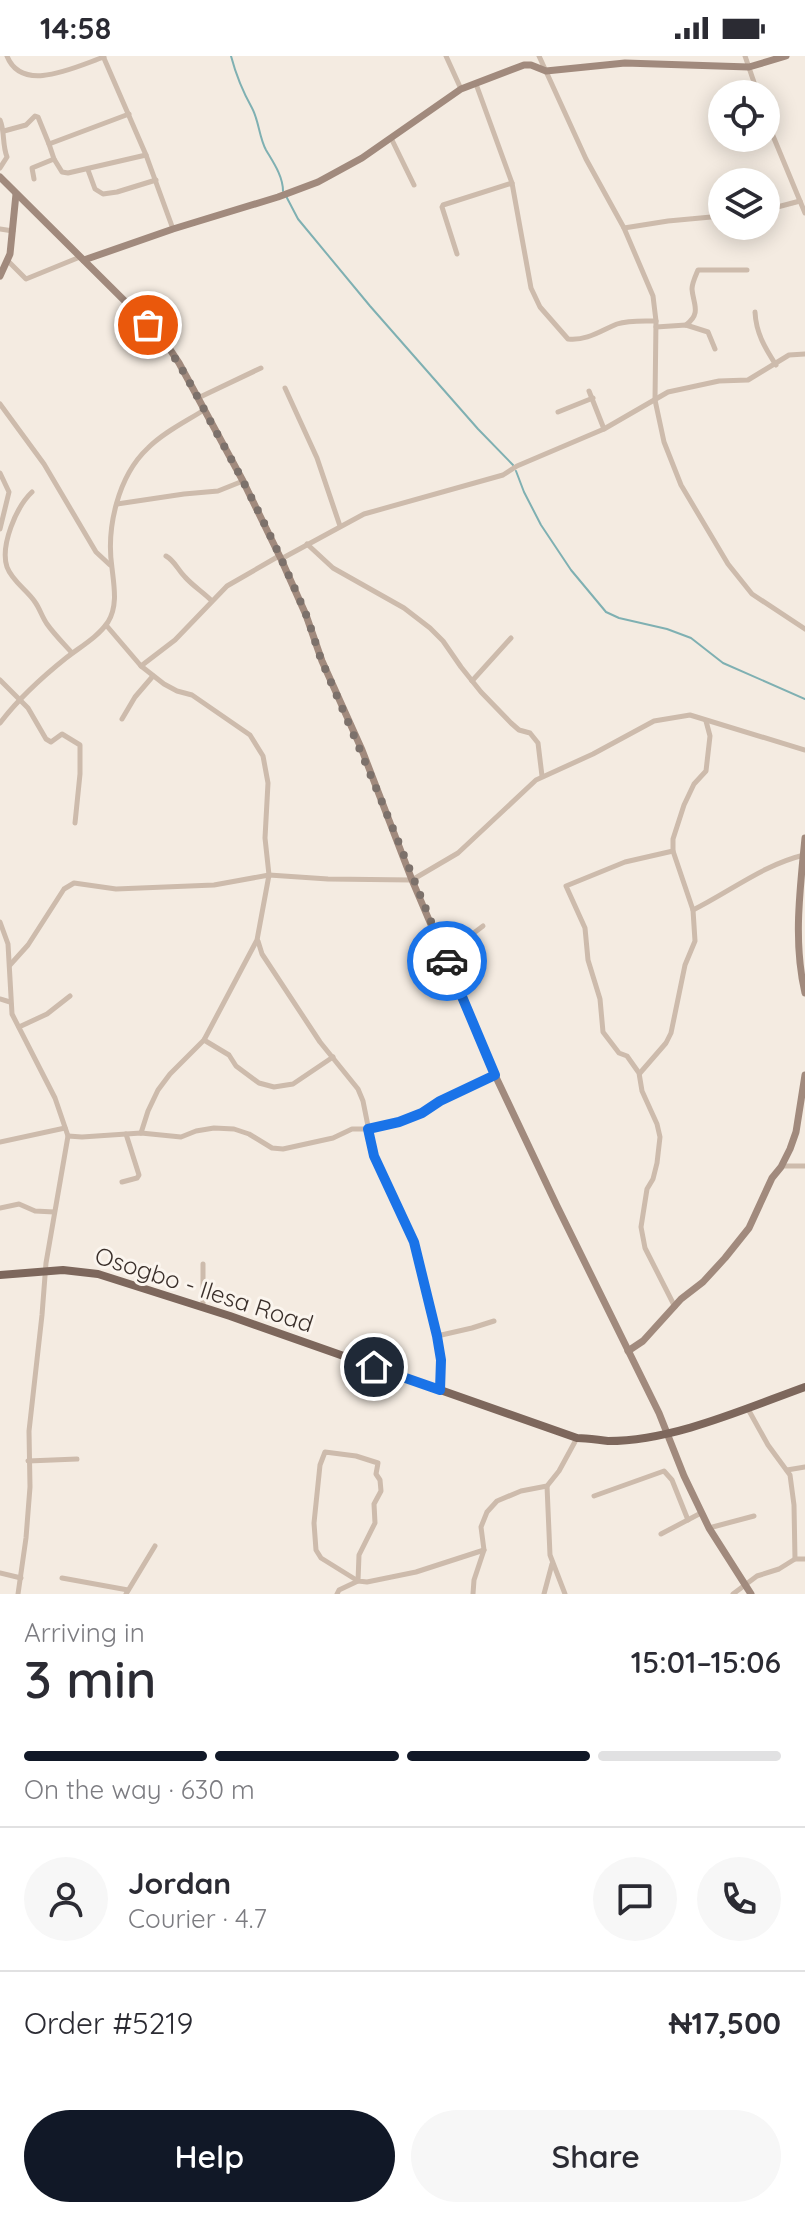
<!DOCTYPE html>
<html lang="en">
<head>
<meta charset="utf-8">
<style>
  body { margin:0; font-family:Quicksand,sans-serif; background:#f7f7f7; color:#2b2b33; height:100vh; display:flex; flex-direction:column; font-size:30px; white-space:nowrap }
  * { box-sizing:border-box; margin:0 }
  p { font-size:26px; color:#7c7c81 }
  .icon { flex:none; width:44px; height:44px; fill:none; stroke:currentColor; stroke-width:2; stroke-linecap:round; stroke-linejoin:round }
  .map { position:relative; height:1538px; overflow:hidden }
  .panel { display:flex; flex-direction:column; background:#fff; flex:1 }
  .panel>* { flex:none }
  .controls { position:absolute; left:708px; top:24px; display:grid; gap:16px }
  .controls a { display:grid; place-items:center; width:72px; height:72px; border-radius:50%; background:#fff; box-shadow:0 4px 20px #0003; font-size:40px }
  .pin { position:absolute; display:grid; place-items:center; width:68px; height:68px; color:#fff; margin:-34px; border:4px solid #fff; border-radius:50%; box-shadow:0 2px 8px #0007 }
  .courier { position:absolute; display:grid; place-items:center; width:80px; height:80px; margin:-40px; border:6px solid #1a73e8; border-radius:50%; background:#fff; color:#222; box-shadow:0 2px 10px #0007 }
  .head em { font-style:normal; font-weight:600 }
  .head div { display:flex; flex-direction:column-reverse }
  .head { display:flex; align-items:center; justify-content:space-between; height:136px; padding:0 24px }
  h1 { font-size:52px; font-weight:600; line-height:60px }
  .bar { display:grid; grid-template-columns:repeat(4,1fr); gap:12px 8px; align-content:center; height:96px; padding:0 24px }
  .bar i { height:10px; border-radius:6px; background:#e1e1e2 }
  .bar .current { background:#111827 }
  .bar p { grid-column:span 4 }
  .line { display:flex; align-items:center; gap:20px; padding:0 24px; border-top:2px solid #e1e1e2 }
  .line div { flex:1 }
  .round { display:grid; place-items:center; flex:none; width:84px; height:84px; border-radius:42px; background:#f7f7f7 }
  .action { display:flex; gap:16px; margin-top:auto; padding:16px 24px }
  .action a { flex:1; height:92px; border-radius:48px; background:#111827; color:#fff; font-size:32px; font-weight:600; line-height:92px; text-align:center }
  .action a+a { background:#f7f7f7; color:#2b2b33 }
  .status { display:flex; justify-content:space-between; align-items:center; height:56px; padding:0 40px; background:#fff; direction:ltr }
  .status svg { height:22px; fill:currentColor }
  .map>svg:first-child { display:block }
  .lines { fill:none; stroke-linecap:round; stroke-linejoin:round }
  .stream { stroke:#7fb0b2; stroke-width:2 }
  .street { stroke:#cdbbac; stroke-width:5 }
  .secondary { stroke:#a18a7d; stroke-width:7 }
  .primary { stroke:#7d675c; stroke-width:8 }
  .done { stroke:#7c716b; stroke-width:8; stroke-dasharray:0 14.4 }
  .route { stroke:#1a73e8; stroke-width:10 }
  .labels { text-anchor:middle; stroke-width:6; stroke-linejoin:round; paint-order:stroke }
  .street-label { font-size:24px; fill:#3b302b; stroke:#fbf5ee }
</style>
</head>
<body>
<div class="status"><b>14:58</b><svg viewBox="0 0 49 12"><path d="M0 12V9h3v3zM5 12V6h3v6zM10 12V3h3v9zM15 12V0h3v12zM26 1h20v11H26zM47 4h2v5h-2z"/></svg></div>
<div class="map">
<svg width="805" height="1538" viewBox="0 0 805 1538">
  <rect width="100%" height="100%" fill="#f4ebe1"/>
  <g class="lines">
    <!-- stream -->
    <g class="stream">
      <path d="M231 0C236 19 243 36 252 52 259 65 259 81 266 94 273 106 283 120 283 135"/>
      <path d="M286 140 298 163 370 250 478 373 513 409"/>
      <path d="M516 415 524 436 541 469 571 514 606 556 619 562 667 573 691 582 723 607 805 643"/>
    </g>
    <!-- street -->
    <g class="street">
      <path d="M7 0C22 38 75 11 104 1"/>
      <path d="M103 0 146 99 173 173"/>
      <path d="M446 0 461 33"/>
      <path d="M539 0 586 103 624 172 653 240 656 265 655 344 664 386 681 429 728 508 752 538 805 573"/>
      <path d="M745 0 758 38"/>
      <path d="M476 28 512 127 531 232 540 251 568 283C587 285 600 275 617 268 629 264 643 265 656 265"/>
      <path d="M766 63 805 157"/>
      <path d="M0 64C5 76 2 88 7 101L0 112"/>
      <path d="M4 75 26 69 35 60 38 61 49 88 129 58"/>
      <path d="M391 82 414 129"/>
      <path d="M49 88 54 103 62 116 68 117 146 99"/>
      <path d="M88 114 95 133 103 138 117 136 156 124"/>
      <path d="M34 123 32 112 54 103"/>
      <path d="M766 154 800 145"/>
      <path d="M624 172 668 165 722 160"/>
      <path d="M0 173 13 175"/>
      <path d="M457 198 442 151 443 149 512 127"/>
      <path d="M8 205 26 223 80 201"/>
      <path d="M755 256C756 277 765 292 776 309"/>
      <path d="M686 269C702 257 693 248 692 233 692 227 696 219 698 214H747"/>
      <path d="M656 271 686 269 708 276 715 293"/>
      <path d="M285 332 317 402 340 470"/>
      <path d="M589 335 604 373"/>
      <path d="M198 342 261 312"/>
      <path d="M0 348 44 408 96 496 110 509"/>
      <path d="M558 356 593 342"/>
      <path d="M0 417 9 436 0 473"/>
      <path d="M32 436C16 451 0 490 7 511 12 525 27 534 35 546 40 553 42 561 47 568 54 578 64 588 72 597"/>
      <path d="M117 448 184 438 218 435 243 425"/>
      <path d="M307 488 333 512 404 552 430 572 443 585 461 611 481 636 511 667 519 674 530 677 538 687 542 720"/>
      <path d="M166 500C175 505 177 513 185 521 193 530 203 536 212 545"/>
      <path d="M281 503 364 458 503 419 517 410 604 373 668 336 719 325 748 324 789 299 805 298"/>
      <path d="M106 569 141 610 164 628 177 635 192 639 250 679 263 700 268 727 265 782 269 819 257 884 204 984 170 1018 158 1034 148 1055 141 1077"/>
      <path d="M141 610 175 584 227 530 279 500"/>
      <path d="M0 624 28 652 46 683 51 686 62 678 80 689V718L75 767"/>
      <path d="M472 625 511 582"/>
      <path d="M122 663 135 641 153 620"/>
      <path d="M0 667C19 642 41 622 66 602 80 591 98 581 108 566 118 550 114 530 112 512 106 472 118 420 148 392 164 376 185 366 204 354"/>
      <path d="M673 795 625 806 566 830 585 872 588 904 600 943 603 976 619 997 627 1000 639 1017 642 1035 657 1068 660 1081 657 1107 653 1123 647 1133 641 1171 645 1192 675 1251"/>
      <path d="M693 854C731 835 763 809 804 799"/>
      <path d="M0 866 8 888 12 958 55 1042 68 1080 46 1207 42 1259 29 1375 30 1431 26 1482 18 1538"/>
      <path d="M258 885 262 898 320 986 358 1033 363 1045 374 1100 414 1186 437 1280 441 1304 440 1333"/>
      <path d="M445 899 483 870"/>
      <path d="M10 909 28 889 64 833 74 827 116 833 214 829 269 819 328 823 412 824 458 797 536 724 593 698 654 665 690 659 805 694"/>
      <path d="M0 943 10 946"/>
      <path d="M19 971 47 958 70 940"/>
      <path d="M204 984 229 999 236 1010 259 1027 274 1031 293 1028 333 1001"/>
      <path d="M640 1017 666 987 671 977 685 909 695 885 693 854 673 795V783L684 749 694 728 706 715 710 680 706 665"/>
      <path d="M68 1080 82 1081 141 1077 181 1081 196 1075 214 1072 234 1073 249 1078 272 1092 283 1093 333 1082 352 1073H368L399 1066 422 1057 440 1045 495 1019"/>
      <path d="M0 1086 65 1072"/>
      <path d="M782 1110H805"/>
      <path d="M122 1126 137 1122 139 1119 126 1078"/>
      <path d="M0 1152 19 1148 35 1155 54 1156"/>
      <path d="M203 1251V1208"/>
      <path d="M437 1280 472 1272 494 1265"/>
      <path d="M748 1353 768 1389 790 1419 794 1449 795 1503"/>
      <path d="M28 1405 77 1403"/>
      <path d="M787 1414 805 1411"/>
      <path d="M547 1430 550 1499 565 1538"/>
      <path d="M594 1440 664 1415 672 1424 688 1464"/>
      <path d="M709 1472 754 1460"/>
      <path d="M661 1478 701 1457"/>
      <path d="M0 1517 21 1522"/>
      <path d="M62 1522 128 1534"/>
      <path d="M358 1525 359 1499 375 1467 374 1448 381 1435 380 1424 376 1418 378 1407 356 1400 325 1396 320 1409 314 1467 316 1494 321 1502 358 1525 367 1526 416 1516 484 1494"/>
      <path d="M126 1538 155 1490"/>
      <path d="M337 1538 339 1534 358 1525"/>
      <path d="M473 1538 474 1524 484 1494 481 1471 487 1456 497 1445 521 1435 547 1430 559 1415 577 1382"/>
      <path d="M544 1538 552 1508"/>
      <path d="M733 1538 757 1520 779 1513 795 1503H805"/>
    </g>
    <!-- secondary -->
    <g class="secondary">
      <path d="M0 121 163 283 179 307 198 342 243 425 281 503 306 559 322 605 362 694 412 824 495 1019 557 1150 659 1357 684 1420 709 1472 751 1538"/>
      <path d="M84 204 173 173 278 141 318 126 362 102 461 33 524 9H531L546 15 625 7 749 11 786 0"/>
      <path d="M0 220 10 198 16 138"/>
      <path d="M805 782C800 834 793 886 805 937"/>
      <path d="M628 1295 643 1285 681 1243 703 1226 725 1202 749 1172 772 1122 781 1111 790 1093 796 1076 805 1019"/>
    </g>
    <!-- primary -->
    <path class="primary" d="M0 1219 63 1214 98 1218 230 1260 577 1382C587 1382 598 1384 608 1385 673 1385 744 1353 805 1331"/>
  </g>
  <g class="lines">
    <!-- done -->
    <path class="done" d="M148 269C180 301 197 342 219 381 251 438 279 496 305 556 312 573 316 591 323 608 366 706 407 806 447 905"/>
    <!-- route -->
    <path class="route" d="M374 1311 440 1334 441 1304 437 1280 414 1186 374 1100 368 1073 399 1066 422 1057 440 1045 495 1019 447 905"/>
  </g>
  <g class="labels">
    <!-- street labels -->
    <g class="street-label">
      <text transform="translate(204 1234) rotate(18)" y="8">Osogbo - Ilesa Road</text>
    </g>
  </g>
</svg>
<div class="controls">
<a><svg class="icon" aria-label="locate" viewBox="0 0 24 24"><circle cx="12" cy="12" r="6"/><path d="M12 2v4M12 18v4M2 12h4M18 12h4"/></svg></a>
<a><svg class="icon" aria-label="layers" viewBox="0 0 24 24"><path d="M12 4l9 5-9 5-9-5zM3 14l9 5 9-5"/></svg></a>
</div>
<div class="pin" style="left:148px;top:269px;background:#ea580c"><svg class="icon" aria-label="bag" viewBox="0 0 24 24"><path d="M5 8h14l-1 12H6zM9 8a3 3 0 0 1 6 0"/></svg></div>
<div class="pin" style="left:374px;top:1311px;background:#1f2937"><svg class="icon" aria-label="home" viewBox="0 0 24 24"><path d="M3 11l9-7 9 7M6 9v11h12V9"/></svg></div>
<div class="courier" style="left:447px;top:905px"><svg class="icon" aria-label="car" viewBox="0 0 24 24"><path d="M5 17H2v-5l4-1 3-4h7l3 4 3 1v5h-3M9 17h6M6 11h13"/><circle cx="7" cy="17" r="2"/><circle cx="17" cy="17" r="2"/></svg></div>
</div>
<section class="panel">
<div class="head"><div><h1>3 min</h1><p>Arriving in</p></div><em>15:01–15:06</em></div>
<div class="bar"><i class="current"></i><i class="current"></i><i class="current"></i><i></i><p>On the way · 630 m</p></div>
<div class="line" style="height:144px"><a class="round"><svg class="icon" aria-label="person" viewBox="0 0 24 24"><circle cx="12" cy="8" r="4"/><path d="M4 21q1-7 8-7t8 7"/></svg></a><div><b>Jordan</b><p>Courier · 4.7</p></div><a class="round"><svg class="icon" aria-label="chat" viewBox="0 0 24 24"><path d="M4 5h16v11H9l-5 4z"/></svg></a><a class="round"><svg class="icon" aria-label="phone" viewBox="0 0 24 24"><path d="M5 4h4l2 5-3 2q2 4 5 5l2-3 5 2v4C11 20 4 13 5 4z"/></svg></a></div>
<div class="line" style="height:104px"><div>Order #5219</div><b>₦17,500</b></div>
<div class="action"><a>Help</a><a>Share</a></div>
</section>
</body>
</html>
